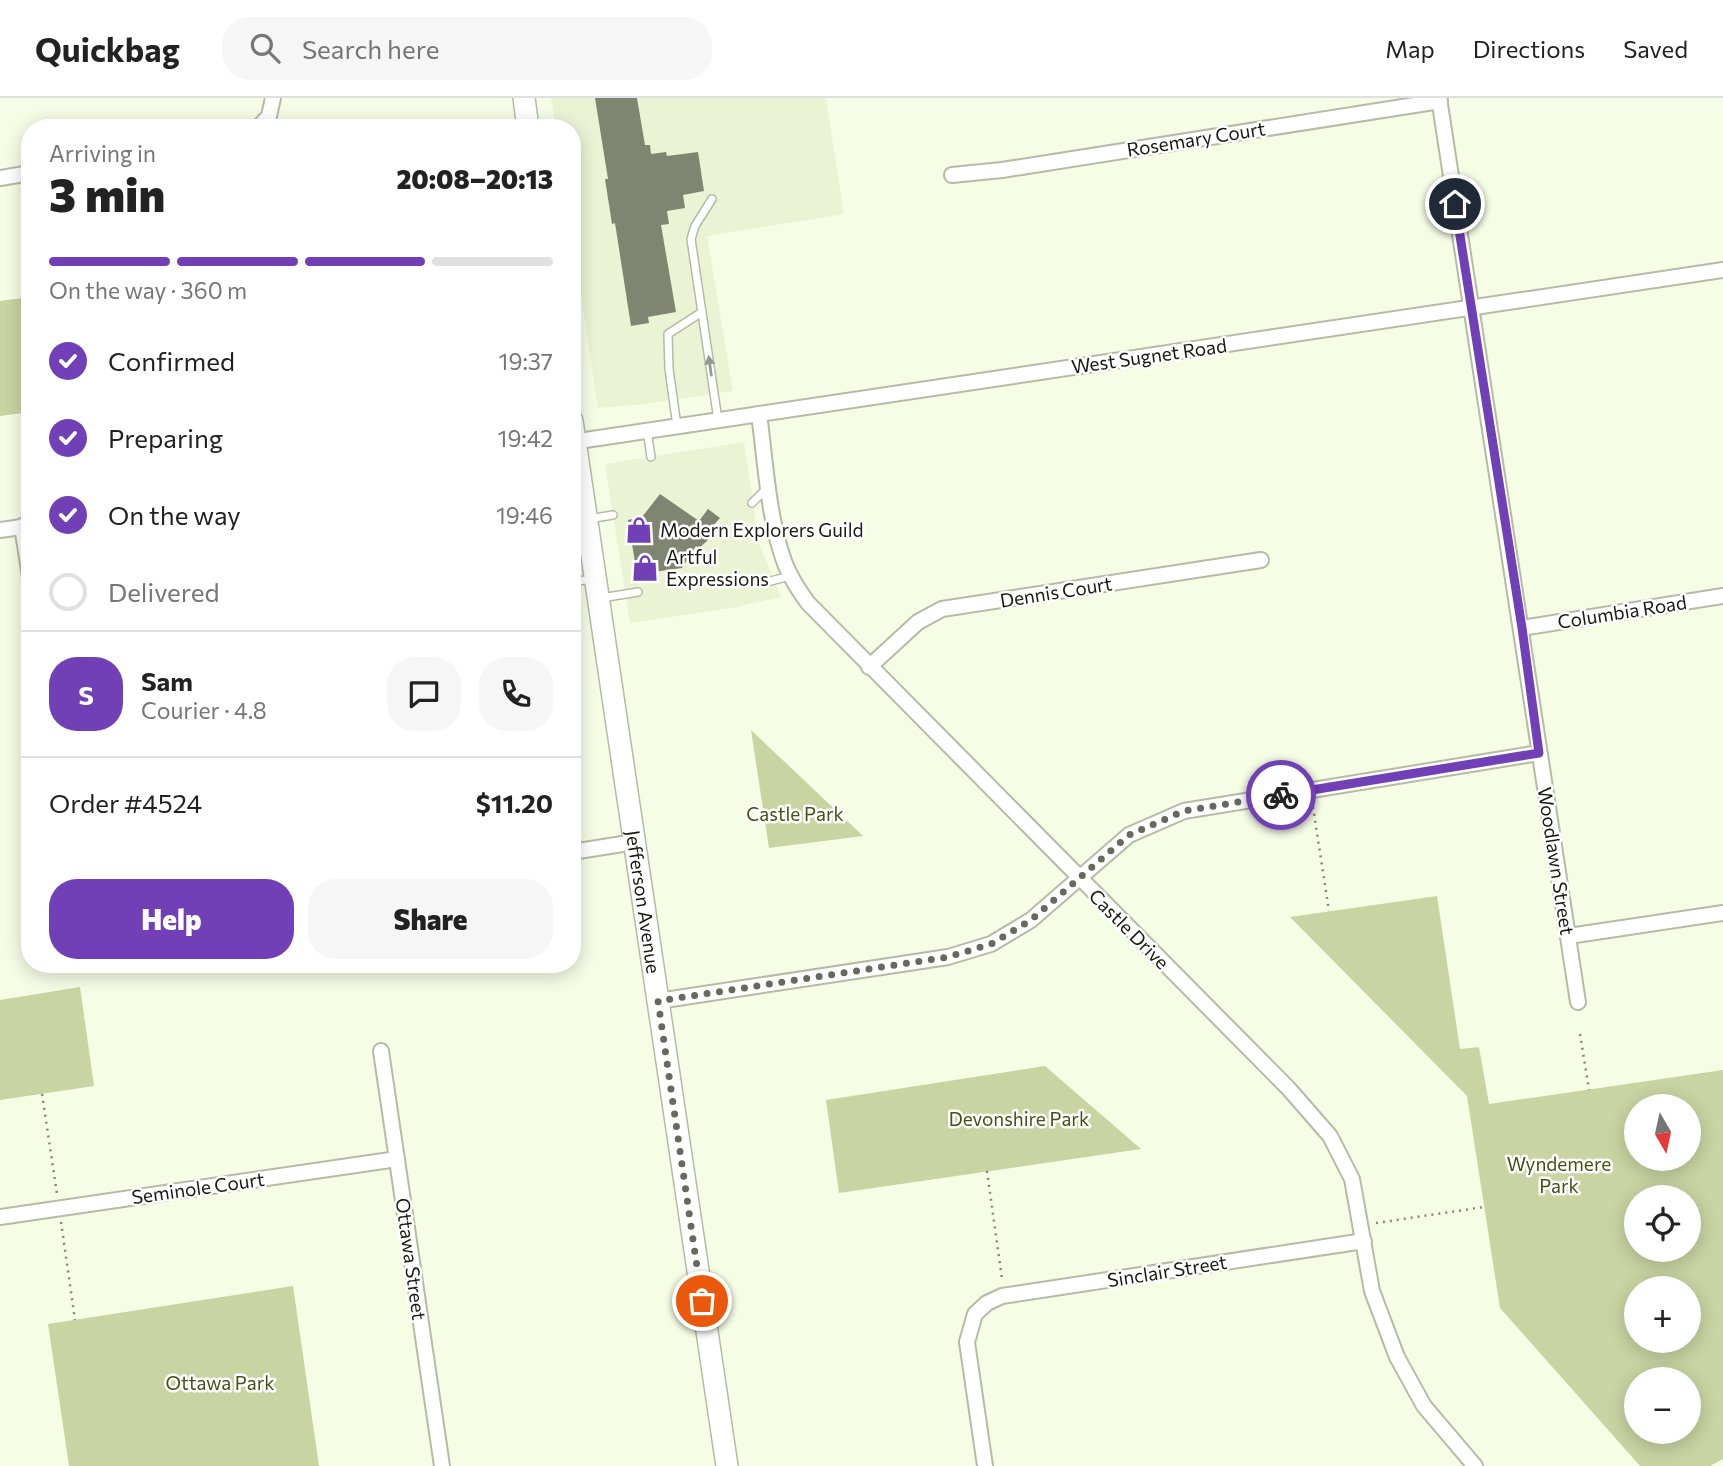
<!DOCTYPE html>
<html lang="en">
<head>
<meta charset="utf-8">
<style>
  body { margin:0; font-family:Commissioner,sans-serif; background:#f6f6f6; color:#222; height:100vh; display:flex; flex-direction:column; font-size:26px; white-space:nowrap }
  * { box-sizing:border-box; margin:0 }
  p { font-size:23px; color:#767676 }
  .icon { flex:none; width:38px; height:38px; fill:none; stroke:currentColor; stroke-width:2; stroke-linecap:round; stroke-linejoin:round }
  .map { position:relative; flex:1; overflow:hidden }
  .drawer { position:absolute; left:21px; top:21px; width:560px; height:854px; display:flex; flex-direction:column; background:#fff; border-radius:28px; box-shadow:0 4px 18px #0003 }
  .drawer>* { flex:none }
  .needle { width:46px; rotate:171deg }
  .tools { position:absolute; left:1624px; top:996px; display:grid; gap:14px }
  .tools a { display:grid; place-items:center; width:77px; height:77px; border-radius:50%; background:#fff; box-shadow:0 4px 18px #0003; font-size:35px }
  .pin { position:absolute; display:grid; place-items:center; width:60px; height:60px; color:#fff; margin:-30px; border:4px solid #fff; border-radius:50%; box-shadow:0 2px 7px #0007 }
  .courier { position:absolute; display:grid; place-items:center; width:70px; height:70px; margin:-35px; border:5px solid #7140b7; border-radius:50%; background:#fff; color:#222; box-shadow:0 2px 9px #0007 }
  .summary em { font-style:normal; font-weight:800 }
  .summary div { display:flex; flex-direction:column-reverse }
  .summary { display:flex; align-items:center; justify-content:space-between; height:119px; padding:0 28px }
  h1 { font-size:46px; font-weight:800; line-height:52px }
  .bar { display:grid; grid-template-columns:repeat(4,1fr); gap:10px 7px; align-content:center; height:84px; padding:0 28px }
  .bar i { height:9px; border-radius:5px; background:#e0e0e0 }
  .bar .on { background:#7140b7 }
  .bar p { grid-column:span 4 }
  .line { display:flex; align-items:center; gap:18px; padding:0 28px; border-top:2px solid #e0e0e0 }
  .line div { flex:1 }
  .round { display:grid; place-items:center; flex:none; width:74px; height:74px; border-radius:28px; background:#f6f6f6 }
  ol { padding:0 28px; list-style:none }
  li { display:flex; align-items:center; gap:21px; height:77px }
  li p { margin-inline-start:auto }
  li .icon { padding:7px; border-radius:50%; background:#7140b7; color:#fff; stroke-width:4 }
  li:last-child { color:#767676 }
  li i { width:38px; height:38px; border:4px solid #e0e0e0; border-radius:50% }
  .button { display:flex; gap:14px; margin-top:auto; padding:14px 28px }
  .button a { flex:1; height:80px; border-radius:28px; background:#7140b7; color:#fff; font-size:28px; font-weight:800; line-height:80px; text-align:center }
  .button a+a { background:#f6f6f6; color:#222 }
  header { display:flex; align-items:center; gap:42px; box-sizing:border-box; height:98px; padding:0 35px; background:#fff; border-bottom:2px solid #e0e0e0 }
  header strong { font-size:33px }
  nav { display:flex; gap:38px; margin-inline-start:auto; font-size:24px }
  .search { width:490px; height:63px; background:#f6f6f6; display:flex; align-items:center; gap:18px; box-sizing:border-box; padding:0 24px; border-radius:28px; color:#767676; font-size:26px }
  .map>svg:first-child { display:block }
  .built { fill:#eaf3d4 }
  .green { fill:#c8d4a2; fill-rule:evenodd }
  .building { fill:#7f8570 }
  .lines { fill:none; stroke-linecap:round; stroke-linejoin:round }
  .lane-casing { stroke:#b5bba5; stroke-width:10 }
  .street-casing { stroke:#b5bba5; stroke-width:18 }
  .secondary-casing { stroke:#b5bba5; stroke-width:24 }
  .path { stroke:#848978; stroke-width:2.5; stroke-dasharray:2 5; stroke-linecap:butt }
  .lane { stroke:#fff; stroke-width:7 }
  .street { stroke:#fff; stroke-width:14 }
  .secondary { stroke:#fff; stroke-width:21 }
  .oneway { fill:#979894 }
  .done { stroke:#66695b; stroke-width:7; stroke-dasharray:0 12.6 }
  .route { stroke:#7140b7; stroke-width:9 }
  .labels { text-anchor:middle; stroke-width:5; stroke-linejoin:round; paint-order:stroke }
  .street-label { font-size:19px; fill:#181a11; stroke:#fff }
  .poi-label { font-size:19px; fill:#181a11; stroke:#fff; text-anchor:start }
  .park-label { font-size:19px; fill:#455015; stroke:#fff }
</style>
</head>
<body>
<header>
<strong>Quickbag</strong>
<div class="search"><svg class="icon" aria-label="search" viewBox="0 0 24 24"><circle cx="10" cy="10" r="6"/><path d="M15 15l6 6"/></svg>Search here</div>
<nav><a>Map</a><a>Directions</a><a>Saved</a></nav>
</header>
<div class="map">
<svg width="1723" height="1368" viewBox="0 0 1723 1368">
  <rect width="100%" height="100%" fill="#f6fde5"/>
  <!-- built -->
  <g class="built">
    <path d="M551 0H826L844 116 707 138 733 293 645 306 598 310 572 137V30H556Z"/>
    <path d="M744 344 759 445 781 499 732 510 630 525 605 366Z"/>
  </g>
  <!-- green -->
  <g class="green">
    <path d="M30 199V314L0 318V203Z"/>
    <path d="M751 632 863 738 769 750Z"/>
    <path d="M1437 798 1460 951 1479 949 1489 1006 1723 972V1361L1710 1368H1640L1500 1210 1467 998 1290 819ZM1689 1008V1060H1636V1008ZM1636 1099H1689V1152H1636ZM1689 1190V1242H1636V1190ZM1636 1281H1689V1334H1636Z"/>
    <path d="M80 889 94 988 0 1002V902Z"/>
    <path d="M1045 968 1141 1051 839 1095 826 1002Z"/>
    <path d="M293 1188 319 1368H69L48 1226Z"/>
  </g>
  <!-- building -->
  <g class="building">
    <path d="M595 0H637L645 47H650L651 56 666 54 667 58 698 54 704 93 683 97 685 110 667 113 669 126 661 127 676 214 648 219 649 225 631 228 615 125 612 126 605 81H608Z"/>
    <path d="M660 396 699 423 708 411 720 420 710 431 712 433 707 443 699 450 696 448 682 470 654 474 655 479 638 482 628 422 642 419Z"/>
  </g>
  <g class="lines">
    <defs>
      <g id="lane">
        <path d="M712 101 695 128 691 141 718 322"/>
        <path d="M677 328 669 271 668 236 702 214"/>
        <path d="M647 332 651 359"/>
        <path d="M752 405 766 391"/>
        <path d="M588 421 613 417"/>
        <path d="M572 484 592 481"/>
        <path d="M767 484 790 478"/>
        <path d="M601 500 638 494"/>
      </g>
      <g id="street">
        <path d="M1439 0 1578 904"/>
        <path d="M258 30 269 18 273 0"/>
        <path d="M952 77 1002 72 1440 3"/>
        <path d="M0 80 30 75"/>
        <path d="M759 316C765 360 768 415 782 457 787 474 797 490 808 505L1289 991 1330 1038 1352 1081 1372 1193 1397 1259 1424 1308 1475 1368"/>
        <path d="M572 344 1723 172"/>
        <path d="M22 428 30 479"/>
        <path d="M0 432 28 428"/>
        <path d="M1522 530 1723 498"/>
        <path d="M869 569 918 524 942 511 1261 462"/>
        <path d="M572 754 635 744"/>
        <path d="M1569 838 1723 815"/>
        <path d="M658 903 948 859 991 846 1031 822 1129 737 1184 713 1539 655"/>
        <path d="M381 953 442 1368"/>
        <path d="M0 1119 397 1061"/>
        <path d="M985 1368 967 1244 975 1216 987 1205 1002 1198 1364 1143"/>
      </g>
      <g id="secondary">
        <path d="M524 0 528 30"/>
        <path id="s1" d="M572 323 727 1368"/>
      </g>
    </defs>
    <!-- lane casing -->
    <use href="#lane" class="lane-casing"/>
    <!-- street casing -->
    <use href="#street" class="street-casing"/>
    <!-- secondary casing -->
    <use href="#secondary" class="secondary-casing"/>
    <!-- path -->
    <g class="path">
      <path d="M1313 709 1329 813"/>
      <path d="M1580 936 1589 992"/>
      <path d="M42 996 57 1096"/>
      <path d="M987 1073 1002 1181"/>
      <path d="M61 1124 75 1222"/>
      <path d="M1376 1125 1484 1109"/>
    </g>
    <!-- lane -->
    <use href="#lane" class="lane"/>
    <!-- street -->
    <use href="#street" class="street"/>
    <!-- secondary -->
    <use href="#secondary" class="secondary"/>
  </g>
  <!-- one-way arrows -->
  <defs><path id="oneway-solid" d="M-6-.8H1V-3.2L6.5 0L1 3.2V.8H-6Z" transform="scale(1.75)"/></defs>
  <use class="oneway" href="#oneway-solid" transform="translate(710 268) rotate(-98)"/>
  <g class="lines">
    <!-- done -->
    <path class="done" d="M702 1203 658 903 948 859 991 846 1031 822 1129 737 1184 713 1281 697"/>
    <!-- route -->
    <path class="route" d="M1281 697 1539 655 1522 530 1455 106"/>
  </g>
  <!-- icons -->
  <defs>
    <symbol id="shop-bare" viewBox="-9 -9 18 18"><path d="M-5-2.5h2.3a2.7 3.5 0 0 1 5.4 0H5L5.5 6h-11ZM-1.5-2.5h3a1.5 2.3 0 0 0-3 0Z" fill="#7140b7" stroke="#fff" stroke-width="2.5" paint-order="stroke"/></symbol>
  </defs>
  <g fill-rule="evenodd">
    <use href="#shop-bare" x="620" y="413" width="38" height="38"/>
    <use href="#shop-bare" x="626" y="451" width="38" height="38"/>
  </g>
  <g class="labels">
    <!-- street labels -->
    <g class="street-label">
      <text transform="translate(1196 41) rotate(-9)" y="7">Rosemary Court</text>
      <text transform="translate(1149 258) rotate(-8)" y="7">West Sugnet Road</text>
      <text transform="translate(1056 494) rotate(-9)" y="7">Dennis Court</text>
      <text transform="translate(1622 514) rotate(-9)" y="7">Columbia Road</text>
      <text transform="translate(1556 763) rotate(81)" y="7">Woodlawn Street</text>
      <text dy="7" stroke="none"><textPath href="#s1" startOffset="486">Jefferson Avenue</textPath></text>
      <text transform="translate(1129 831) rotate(45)" y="7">Castle Drive</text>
      <text transform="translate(198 1090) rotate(-8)" y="7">Seminole Court</text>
      <text transform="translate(411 1161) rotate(82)" y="7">Ottawa Street</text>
      <text transform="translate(1167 1173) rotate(-9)" y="7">Sinclair Street</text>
    </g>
    <!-- poi labels -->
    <g class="poi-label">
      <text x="660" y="439">Modern Explorers Guild</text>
      <text x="666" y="466">Artful<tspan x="666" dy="22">Expressions</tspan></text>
    </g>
    <!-- park labels -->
    <g class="park-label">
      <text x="795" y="723">Castle Park</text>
      <text x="1019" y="1028">Devonshire Park</text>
      <text x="1559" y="1073">Wyndemere<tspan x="1559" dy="22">Park</tspan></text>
      <text x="220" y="1292">Ottawa Park</text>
    </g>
  </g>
</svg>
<div class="tools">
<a><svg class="needle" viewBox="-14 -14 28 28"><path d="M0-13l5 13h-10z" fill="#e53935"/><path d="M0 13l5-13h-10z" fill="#767676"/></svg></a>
<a><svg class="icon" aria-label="locate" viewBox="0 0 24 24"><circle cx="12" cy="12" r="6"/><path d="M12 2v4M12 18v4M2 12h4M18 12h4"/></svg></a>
<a>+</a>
<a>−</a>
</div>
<div class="pin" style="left:702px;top:1203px;background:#ea580c"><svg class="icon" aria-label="bag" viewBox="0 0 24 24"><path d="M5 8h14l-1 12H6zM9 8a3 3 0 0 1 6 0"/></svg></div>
<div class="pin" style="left:1455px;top:106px;background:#1f2937"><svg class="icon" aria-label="home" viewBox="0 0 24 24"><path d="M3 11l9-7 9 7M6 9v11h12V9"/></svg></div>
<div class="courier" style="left:1281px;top:697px"><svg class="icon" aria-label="bike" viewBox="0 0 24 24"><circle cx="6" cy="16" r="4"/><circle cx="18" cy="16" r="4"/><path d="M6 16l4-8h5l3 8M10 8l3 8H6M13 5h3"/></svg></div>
<section class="drawer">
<div class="summary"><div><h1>3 min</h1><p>Arriving in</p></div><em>20:08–20:13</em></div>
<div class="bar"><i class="on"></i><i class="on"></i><i class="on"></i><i></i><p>On the way · 360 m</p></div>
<ol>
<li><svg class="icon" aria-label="check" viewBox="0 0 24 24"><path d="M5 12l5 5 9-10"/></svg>Confirmed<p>19:37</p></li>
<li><svg class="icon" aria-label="check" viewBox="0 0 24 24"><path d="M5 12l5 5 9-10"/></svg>Preparing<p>19:42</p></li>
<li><svg class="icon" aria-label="check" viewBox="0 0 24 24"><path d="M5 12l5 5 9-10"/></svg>On the way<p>19:46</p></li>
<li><i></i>Delivered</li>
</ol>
<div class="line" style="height:126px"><b class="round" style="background:#7140b7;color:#fff">S</b><div><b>Sam</b><p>Courier · 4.8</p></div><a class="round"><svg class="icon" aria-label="chat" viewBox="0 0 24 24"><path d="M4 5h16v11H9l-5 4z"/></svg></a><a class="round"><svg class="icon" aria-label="phone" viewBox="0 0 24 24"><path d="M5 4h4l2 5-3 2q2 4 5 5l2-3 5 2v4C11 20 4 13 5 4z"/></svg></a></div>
<div class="line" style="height:91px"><div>Order #4524</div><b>$11.20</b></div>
<div class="button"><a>Help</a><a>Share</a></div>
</section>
</div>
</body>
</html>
